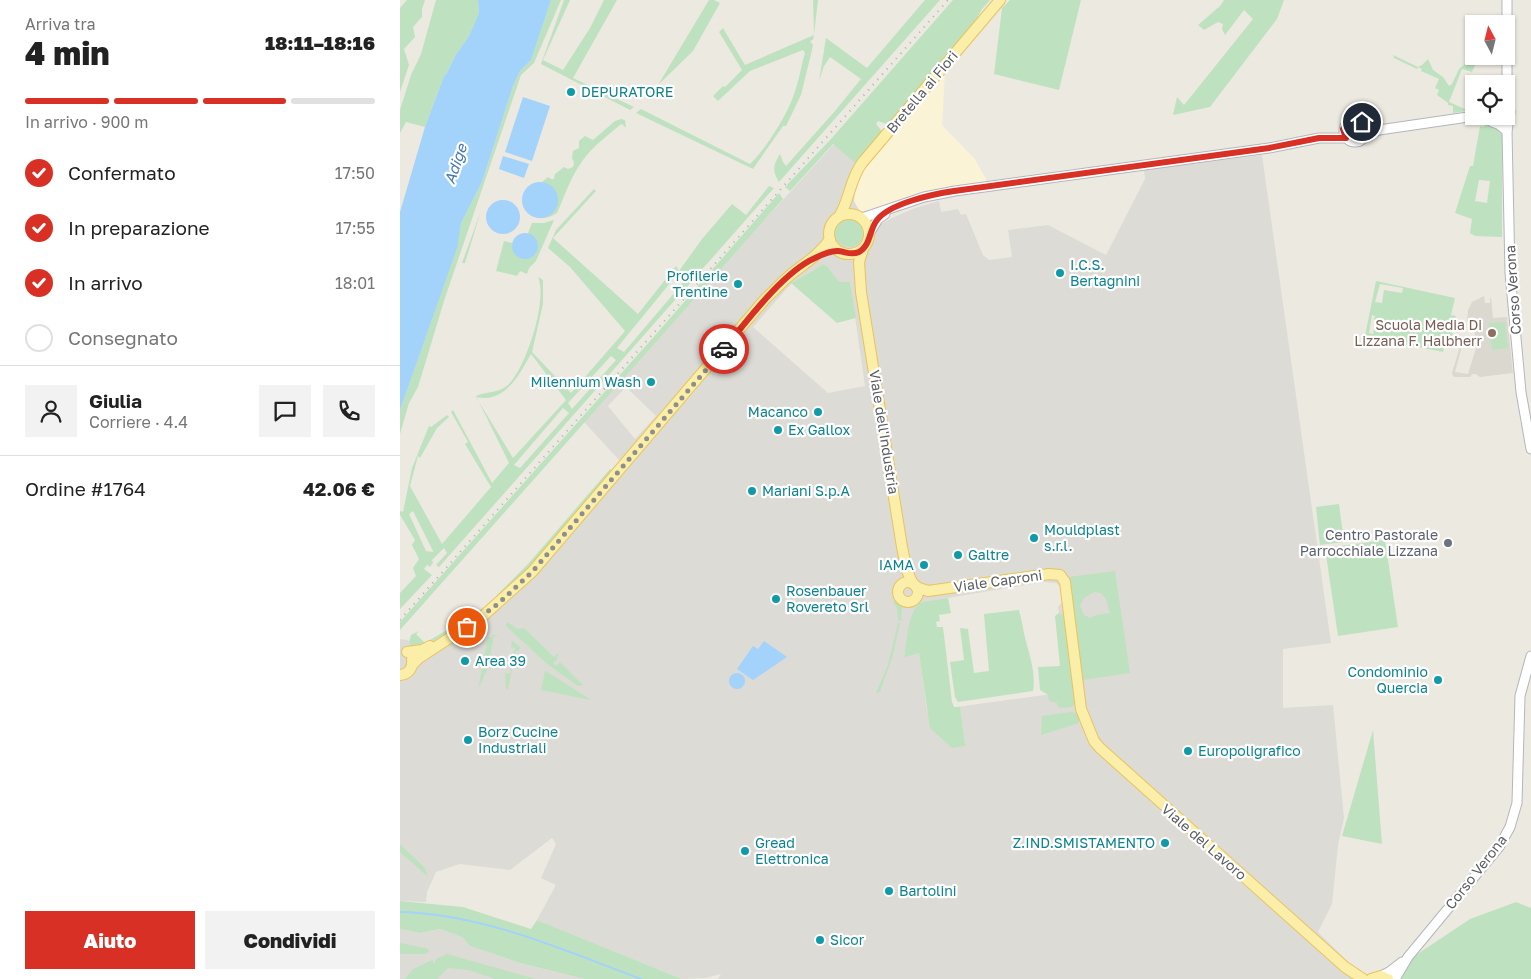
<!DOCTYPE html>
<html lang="it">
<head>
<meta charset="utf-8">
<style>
  body { margin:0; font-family:"Golos Text",sans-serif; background:#f2f2f2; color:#222; height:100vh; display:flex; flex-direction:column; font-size:19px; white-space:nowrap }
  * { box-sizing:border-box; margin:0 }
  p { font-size:16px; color:#767676 }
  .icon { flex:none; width:28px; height:28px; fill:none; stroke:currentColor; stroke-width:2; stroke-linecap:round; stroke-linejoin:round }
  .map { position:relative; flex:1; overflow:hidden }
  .side { display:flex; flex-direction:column; background:#fff; width:400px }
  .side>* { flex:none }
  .needle { width:32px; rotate:353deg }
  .buttons { position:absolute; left:1065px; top:15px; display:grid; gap:10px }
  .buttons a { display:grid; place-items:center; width:50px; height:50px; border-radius:0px; background:#fff; box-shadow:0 1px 4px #0004; font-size:25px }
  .pin { position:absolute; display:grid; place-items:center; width:42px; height:42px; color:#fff; margin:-21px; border:2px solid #fff; border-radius:50%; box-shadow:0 1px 5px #0007 }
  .courier { position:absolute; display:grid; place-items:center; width:50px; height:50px; margin:-25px; border:4px solid #d93025; border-radius:50%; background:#fff; color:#222; box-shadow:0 1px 6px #0007 }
  .headline em { font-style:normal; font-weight:800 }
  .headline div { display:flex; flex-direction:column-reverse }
  .headline { display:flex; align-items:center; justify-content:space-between; height:85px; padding:0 25px }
  h1 { font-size:32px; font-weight:800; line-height:38px }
  .bar { display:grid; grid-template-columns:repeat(4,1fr); gap:8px 5px; align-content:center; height:60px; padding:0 25px }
  .bar i { height:6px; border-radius:4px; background:#e0e0e0 }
  .bar .current { background:#d93025 }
  .bar p { grid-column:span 4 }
  .line { display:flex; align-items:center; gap:12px; padding:0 25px; border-top:1px solid #e0e0e0 }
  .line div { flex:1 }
  .round { display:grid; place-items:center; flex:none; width:52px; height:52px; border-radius:0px; background:#f2f2f2 }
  ol { padding:0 25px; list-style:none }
  li { display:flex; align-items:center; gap:15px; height:55px }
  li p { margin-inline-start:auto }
  li .icon { padding:5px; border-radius:50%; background:#d93025; color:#fff; stroke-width:4 }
  li:last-child { color:#767676 }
  li i { width:28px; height:28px; border:2px solid #e0e0e0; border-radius:50% }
  .button { display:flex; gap:10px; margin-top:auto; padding:10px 25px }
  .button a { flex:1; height:58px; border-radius:0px; background:#d93025; color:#fff; font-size:20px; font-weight:800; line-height:58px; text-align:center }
  .button a+a { background:#f2f2f2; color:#222 }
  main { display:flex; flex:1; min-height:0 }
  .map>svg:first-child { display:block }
  .commercial { fill:#fbf3d6 }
  .industrial { fill:#dddbd5; fill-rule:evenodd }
  .education { fill:#dbd8cf; fill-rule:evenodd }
  .green { fill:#bee2bf; fill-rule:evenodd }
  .water { fill:#a3d2fa }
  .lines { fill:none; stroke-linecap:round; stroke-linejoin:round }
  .stream { stroke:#a3d2fa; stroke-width:2 }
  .secondary-casing { stroke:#b3b6bb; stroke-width:11 }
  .primary-casing { stroke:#e8c45d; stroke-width:12 }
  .secondary { stroke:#fff; stroke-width:9 }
  .primary { stroke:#faeea8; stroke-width:10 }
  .rail { stroke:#b0b1b1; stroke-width:2; stroke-dasharray:1 6; stroke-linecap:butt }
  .done { stroke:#8d8e8e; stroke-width:5; stroke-dasharray:0 9 }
  .route { stroke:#d93025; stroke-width:6 }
  .culture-dot { fill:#0f9aa8; stroke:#fff; stroke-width:2 }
  .education-dot { fill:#8d6e63; stroke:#fff; stroke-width:2 }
  .worship-dot { fill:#6b7280; stroke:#fff; stroke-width:2 }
  .labels { text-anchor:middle; stroke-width:4.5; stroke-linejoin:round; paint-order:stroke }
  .culture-label { font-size:14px; fill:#0d838f; stroke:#fff; text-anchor:start }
  .street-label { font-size:14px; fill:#5a5d61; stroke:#fff }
  .education-label { font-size:14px; fill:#785e54; stroke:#fff; text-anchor:end }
  .worship-label { font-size:14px; fill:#5b616d; stroke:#fff; text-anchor:end }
  .water-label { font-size:15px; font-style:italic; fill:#4579b2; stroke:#fff }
</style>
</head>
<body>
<main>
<section class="side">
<div class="headline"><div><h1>4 min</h1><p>Arriva tra</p></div><em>18:11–18:16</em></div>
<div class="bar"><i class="current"></i><i class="current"></i><i class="current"></i><i></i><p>In arrivo · 900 m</p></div>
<ol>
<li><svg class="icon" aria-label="check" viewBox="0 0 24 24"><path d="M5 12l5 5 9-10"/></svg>Confermato<p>17:50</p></li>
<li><svg class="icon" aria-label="check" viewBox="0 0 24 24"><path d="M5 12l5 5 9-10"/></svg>In preparazione<p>17:55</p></li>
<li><svg class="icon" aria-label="check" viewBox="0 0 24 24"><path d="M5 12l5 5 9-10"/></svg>In arrivo<p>18:01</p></li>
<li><i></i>Consegnato</li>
</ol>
<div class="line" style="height:90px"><a class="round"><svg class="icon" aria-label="person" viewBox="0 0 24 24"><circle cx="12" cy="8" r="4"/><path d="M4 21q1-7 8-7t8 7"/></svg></a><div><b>Giulia</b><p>Corriere · 4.4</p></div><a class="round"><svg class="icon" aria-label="chat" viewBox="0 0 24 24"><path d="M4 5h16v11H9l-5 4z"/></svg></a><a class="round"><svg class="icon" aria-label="phone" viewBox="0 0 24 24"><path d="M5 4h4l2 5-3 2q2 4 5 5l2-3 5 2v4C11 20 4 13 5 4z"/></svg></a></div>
<div class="line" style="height:65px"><div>Ordine #1764</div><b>42.06 €</b></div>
<div class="button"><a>Aiuto</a><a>Condividi</a></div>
</section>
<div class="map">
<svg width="1131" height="979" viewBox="0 0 1131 979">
  <rect width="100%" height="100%" fill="#ece9e1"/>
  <!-- commercial -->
  <path class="commercial" d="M545 73 542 125 575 159 587 181 558 186 507 197 470 212 460 211 454 201 456 183 463 168Z"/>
  <!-- industrial -->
  <g class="industrial">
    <path d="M434 144 457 165 454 201 457 207 460 211 464 213 469 221 474 237 475 231 479 225 492 218 515 208 539 201 541 212 558 209 561 215 566 214 583 255 589 260 612 257 608 230 648 225 706 255 745 179 744 170 862 155 931 643 883 649V708L933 705 944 818 938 845 932 904 918 932 965 979H318L321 974 305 978 282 979 137 920 156 885 141 878 156 844 152 838 110 870 60 864 36 872 27 892 26 902 0 901V639L8 640 9 642 16 649 42 635 74 616 98 598 119 578 220 461 184 422 295 296ZM423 264 427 266 439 283 450 282 465 386 428 393 353 327 391 284 406 275ZM226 387 256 416 235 439 208 406ZM644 582 656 583 662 588 664 600 658 607 659 613 665 616 674 691 527 711 519 652 504 656 518 603Z"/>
    <path d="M0 929 20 933 40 929 62 937 70 946 120 963 184 979H0Z"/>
  </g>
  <!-- education -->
  <path class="education" d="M1084 296 1085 303H1090V298H1091L1093 318 1107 317 1113 373 1080 377 1076 374H1072L1070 377H1055L1053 376 1052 373 1061 343H1073L1077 324 1067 321 1068 310 1072 302ZM1062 346 1076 348 1068 374 1055 372Z"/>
  <!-- green -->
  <g class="green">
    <path d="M7 0H25L22 9V17L13 27 15 37 4 49 9 65 0 92V8Z"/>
    <path d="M36 0H78L79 13 69 36 55 56 47 73 44 76 25 127 6 122 0 133V110L11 75 21 54Z"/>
    <path d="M151 0H161L134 63 121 75 44 301 18 387 9 403 0 434V410L56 248 61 223 82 182 113 86 120 71 131 60Z"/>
    <path d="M164 0H170L143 60 163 70 190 28 204 0H217L173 78 234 107 230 110 141 64Z"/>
    <path d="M309 0H314L320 3 293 51 258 85Z"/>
    <path d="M413 0H418L414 35 413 40 410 41 413 45 412 50 401 95 386 126H383L353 169 236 113 241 109 350 164C365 150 388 114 394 94 399 81 401 66 405 53L403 50 350 71 318 101 313 96 323 86 325 87 342 70 319 32 323 28 345 65 414 35Z"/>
    <path d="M525 0H540L379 182C372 171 373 165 380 154L383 162 386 166 435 111 461 79 430 57 424 66 419 81 426 38 467 68Z"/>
    <path d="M553 0H590L582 9 575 22 490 122 487 124 478 121 476 124 481 130V134L455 163 433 144 390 191 385 187 431 139Z"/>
    <path d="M610 0H681L659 90 594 74 602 8Z"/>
    <path d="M824 0H884L877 19 810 107 773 115 777 97 784 105 853 19 844 10 825 35 822 29 823 24 818 22 804 30 798 25 820 6Z"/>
    <path d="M993 55 1018 67 1022 65 1028 59 1033 70 1043 77 1049 86 1052 84 1059 69 1074 56H1079L1072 72 1062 69 1049 102 1065 109 1066 111 1053 113V106L1048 105V103L1037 95 1039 90 1035 88 1039 79 1021 71 1022 69 1018 67 1017 69 994 58Z"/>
    <path d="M221 119 225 120 226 128 222 124 220 125C207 136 193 146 183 160 171 176 165 195 157 213 149 218 142 220 133 216L138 217 144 183 142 182 148 177 151 179H154L155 174 164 167 168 169 173 167 174 163 172 158 173 151 179 148V141L185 136 193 140 215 121Z"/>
    <path d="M1085 122 1096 128 1102 135V237L1075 236 1070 233 1072 219 1055 213 1070 166H1073L1080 126 1084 127ZM1079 180 1090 181 1087 203 1075 201Z"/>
    <path d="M369 186 374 188 39 567 36 565 47 553 44 548 32 560 33 563 30 567 27 565 24 569 32 575 0 609V593L16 576 13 568 19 559 12 545 15 540 0 515V511L3 512 12 468 29 426 31 427 47 415 49 417 37 428 20 458 18 456 10 486 42 544 91 487 65 444 68 442 51 412 53 410 92 483 109 463 76 396C86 391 98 394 108 385 126 368 148 300 138 277L143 280V304L132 352 171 393 225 331 170 267 148 248 156 230 194 189 196 191 153 238 238 314 276 266 279 271 302 239 332 204 346 215ZM279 272 287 278 224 352 217 348ZM131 354 166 400 113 458 76 397C105 404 119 375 131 354ZM211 356 216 360 172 409 168 403ZM163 408 169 413 120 468 114 465ZM13 511 33 551V552L26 551 9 514Z"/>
    <path d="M379 193 383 199 0 630V622L258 332Z"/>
    <path d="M81 211 65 263H62Z"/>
    <circle cx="449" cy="233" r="14"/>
    <path d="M154 220 136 261 129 268 127 274 120 271 117 276 96 271 104 241 112 243V246L121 258C132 260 138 254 138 243L128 233 132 223H144Z"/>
    <path d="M423 264 427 266 439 282H450L456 318 437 323 391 283 406 275Z"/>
    <path d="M976 281 1055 298 1051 315 1056 316 1051 341 1046 340 1043 352 965 336ZM980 284 1003 288 1002 293 984 290 982 303 975 302ZM972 315 975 316 974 320 979 321 978 326H975L973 334 969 333Z"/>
    <path d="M1105 322 1108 348 1092 350 1089 323Z"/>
    <path d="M210 469 212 471C176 514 140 558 99 597L97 595 128 564Z"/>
    <path d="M939 504 944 542 920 545 916 507Z"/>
    <path d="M985 540 998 627 938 636 925 548Z"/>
    <path d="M715 571 730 673 683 680 668 577ZM694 592 701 593 706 599 710 613 696 615 690 618 684 615 680 606 684 598Z"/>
    <path d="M548 598 551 613 539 615 540 621 536 622 537 627H543L552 702 554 707H560L565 746 552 748 530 728 519 653 504 657C507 643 508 607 522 602Z"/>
    <path d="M498 601 502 607 501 621 498 620 497 608 493 602Z"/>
    <path d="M619 610C622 620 623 631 626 641 630 657 636 674 633 691L558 702 555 697 550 662 564 660 560 628 568 629 574 673 589 671 584 614Z"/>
    <path d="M659 613 665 616 675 703 672 707 659 708 657 703 649 701 648 695 640 690 638 667 660 666 655 616Z"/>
    <path d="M62 621V623C49 631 27 648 12 647L9 642 11 635 19 631 16 634 25 643Z"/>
    <path d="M108 622 117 629 124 628 154 657 157 654 159 655 156 658 158 659 153 663 156 666 160 662 183 685 178 686 147 664 105 625Z"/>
    <path d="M498 623H500L493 655 480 692 476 693 488 665Z"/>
    <path d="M93 634 98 636H94L87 670 78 689 88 637H92Z"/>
    <path d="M112 640 120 647 119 651H116L108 689H106L105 673 110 674 115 648 111 647Z"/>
    <path d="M145 671H146L191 700 141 690Z"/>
    <path d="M672 712 678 714 679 723 641 735 642 716Z"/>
    <path d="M973 730 982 844 942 836Z"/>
    <path d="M0 844 25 868 28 877 0 852Z"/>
    <path d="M0 901 63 907 131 929 137 920 282 979H184L120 963 70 946 62 937 40 929 20 933 0 929Z"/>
    <path d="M1116 902 1131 908V979H980L1070 919Z"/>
    <path d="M0 943 25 948 28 949 29 952 24 954H0Z"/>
    <path d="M47 954 136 979H95L68 970 48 968 37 979H5L13 969 32 960 34 964 36 959Z"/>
  </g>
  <!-- water -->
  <g class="water">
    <path d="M78 0H151L131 60 120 71 113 86 82 182 61 223 57 248 0 410V212L25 127 44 76 47 73 55 56 69 36 79 13Z"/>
    <path d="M123 97 150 106 132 161 105 152Z"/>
    <path d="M103 156 129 164 124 178 99 169Z"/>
    <circle cx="140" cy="200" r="18"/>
    <circle cx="103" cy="217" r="17"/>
    <circle cx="125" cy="246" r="13"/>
    <path d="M364 641 387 657 353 680 337 669 353 646 358 649Z"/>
    <circle cx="337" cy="681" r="8"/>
  </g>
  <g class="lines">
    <!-- stream -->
    <path class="stream" d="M0 912C84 914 163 950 241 979"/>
    <defs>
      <g id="secondary">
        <path d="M1107 0V81L1109 99 1108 105 1110 112 1107 131 1110 273 1121 392 1131 449"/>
        <path d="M1087 116 1092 122 1098 124 1107 131"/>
        <circle cx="955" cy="131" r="11"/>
        <path d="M965 135 979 130 1068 117 1088 118"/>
        <path d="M462 218 524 197 555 191 869 148 919 138H946"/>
        <path d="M470 232 478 219 485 214"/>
        <path d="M981 976 989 972 1002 962"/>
        <path d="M995 979 1008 957 1099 847 1110 827 1117 803 1120 696 1131 656"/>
      </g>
      <g id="primary">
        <circle cx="449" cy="234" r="20"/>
        <path d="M440 215C450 198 450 179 462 163L600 0"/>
        <path d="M463 249 459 262 461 292 502 547 507 571 513 584"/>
        <circle cx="508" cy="592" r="10"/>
        <path d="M516 587 528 591 649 574 660 575 665 582 681 709 694 741 700 748 945 967 963 979"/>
        <path d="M7 652 22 650 30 646"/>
        <path d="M12 665 19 658 83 616 132 572 366 298C374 291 381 283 389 276 403 264 419 256 430 239"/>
        <path d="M0 675C9 674 13 668 12 659"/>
        <path d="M971 979 981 976 988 979"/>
      </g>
    </defs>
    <!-- secondary casing -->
    <use href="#secondary" class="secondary-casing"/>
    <!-- primary casing -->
    <use href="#primary" class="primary-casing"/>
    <!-- secondary -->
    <use href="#secondary" class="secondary"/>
    <!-- primary -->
    <use href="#primary" class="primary"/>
    <!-- rail -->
    <path class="rail" d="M0 620 548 0"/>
  </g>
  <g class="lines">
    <!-- done -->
    <path class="done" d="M67 627 99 603 132 572 324 349"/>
    <!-- route -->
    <path class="route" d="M324 349C346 322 383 272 415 258 421 255 430 251 437 251 445 251 450 256 459 252 471 245 469 230 477 220 490 203 534 194 554 191L869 148 919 138H946L943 129C946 120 953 117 962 122"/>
  </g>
  <!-- markers -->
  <g class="culture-dot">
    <circle cx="171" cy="92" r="5"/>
    <circle cx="660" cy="273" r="5"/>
    <circle cx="338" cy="284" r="5"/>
    <circle cx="251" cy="382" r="5"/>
    <circle cx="418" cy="412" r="5"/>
    <circle cx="378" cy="430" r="5"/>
    <circle cx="352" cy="491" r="5"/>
    <circle cx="634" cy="538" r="5"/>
    <circle cx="558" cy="555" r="5"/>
    <circle cx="524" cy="565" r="5"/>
    <circle cx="376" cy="599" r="5"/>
    <circle cx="65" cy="661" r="5"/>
    <circle cx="1038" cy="680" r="5"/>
    <circle cx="68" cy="740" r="5"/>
    <circle cx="788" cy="751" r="5"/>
    <circle cx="765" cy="843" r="5"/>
    <circle cx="345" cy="851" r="5"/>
    <circle cx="489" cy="891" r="5"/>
    <circle cx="420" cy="940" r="5"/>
  </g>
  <circle class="education-dot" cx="1092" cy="333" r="5"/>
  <circle class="worship-dot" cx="1048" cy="543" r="5"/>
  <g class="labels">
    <!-- culture labels -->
    <g class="culture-label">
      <text x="181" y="97">DEPURATORE</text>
      <text x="670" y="270">I.C.S.<tspan x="670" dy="16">Bertagnini</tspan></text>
      <text x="328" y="281" text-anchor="end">Profilerie<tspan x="328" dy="16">Trentine</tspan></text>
      <text x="241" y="387" text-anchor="end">Milennium Wash</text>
      <text x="408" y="417" text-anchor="end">Macanco</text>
      <text x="388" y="435">Ex Gallox</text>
      <text x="362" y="496">Mariani S.p.A</text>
      <text x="644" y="535">Mouldplast<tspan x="644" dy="16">s.r.l.</tspan></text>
      <text x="568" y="560">Galtre</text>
      <text x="514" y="570" text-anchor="end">IAMA</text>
      <text x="386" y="596">Rosenbauer<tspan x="386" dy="16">Rovereto Srl</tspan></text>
      <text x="75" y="666">Area 39</text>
      <text x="1028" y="677" text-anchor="end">Condominio<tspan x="1028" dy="16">Quercia</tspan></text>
      <text x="78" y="737">Borz Cucine<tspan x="78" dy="16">Industriali</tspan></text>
      <text x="798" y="756">Europoligrafico</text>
      <text x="355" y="848">Gread<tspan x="355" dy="16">Elettronica</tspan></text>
      <text x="755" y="848" text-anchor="end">Z.IND.SMISTAMENTO</text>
      <text x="499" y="896">Bartolini</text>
      <text x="430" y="945">Sicor</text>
    </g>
    <!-- street labels -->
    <g class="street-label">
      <text transform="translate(522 92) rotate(-50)" y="5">Bretella ai Fiori</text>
      <text transform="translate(1113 290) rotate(-94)" y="5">Corso Verona</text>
      <text transform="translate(484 432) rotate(81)" y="5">Viale dell'Industria</text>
      <text transform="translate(598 581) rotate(-8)" y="5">Viale Caproni</text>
      <text transform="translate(804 842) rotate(41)" y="5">Viale del Lavoro</text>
      <text transform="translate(1076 872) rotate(-52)" y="5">Corso Verona</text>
    </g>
    <!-- education labels -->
    <g class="education-label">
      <text x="1082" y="330">Scuola Media Di<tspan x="1082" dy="16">Lizzana F. Halbherr</tspan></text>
    </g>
    <!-- worship labels -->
    <g class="worship-label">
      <text x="1038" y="540">Centro Pastorale<tspan x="1038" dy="16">Parrocchiale Lizzana</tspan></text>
    </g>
    <!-- water labels -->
    <g class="water-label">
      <text transform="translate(56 164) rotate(-71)" y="5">Adige</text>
    </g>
  </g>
</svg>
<div class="buttons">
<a><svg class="needle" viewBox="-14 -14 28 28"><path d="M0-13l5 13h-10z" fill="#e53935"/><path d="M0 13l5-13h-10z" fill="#767676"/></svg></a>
<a><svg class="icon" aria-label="locate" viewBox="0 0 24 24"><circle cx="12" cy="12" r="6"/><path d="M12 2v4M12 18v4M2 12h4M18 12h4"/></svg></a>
</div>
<div class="pin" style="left:67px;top:627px;background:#ea580c"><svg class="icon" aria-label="bag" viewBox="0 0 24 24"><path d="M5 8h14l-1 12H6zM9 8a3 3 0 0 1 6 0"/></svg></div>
<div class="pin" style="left:962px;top:122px;background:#1f2937"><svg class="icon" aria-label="home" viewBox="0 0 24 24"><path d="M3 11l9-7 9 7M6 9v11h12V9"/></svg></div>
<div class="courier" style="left:324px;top:349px"><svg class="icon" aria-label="car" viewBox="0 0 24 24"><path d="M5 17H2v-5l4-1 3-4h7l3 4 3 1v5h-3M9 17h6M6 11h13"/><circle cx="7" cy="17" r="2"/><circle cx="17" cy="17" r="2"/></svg></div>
</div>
</main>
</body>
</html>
